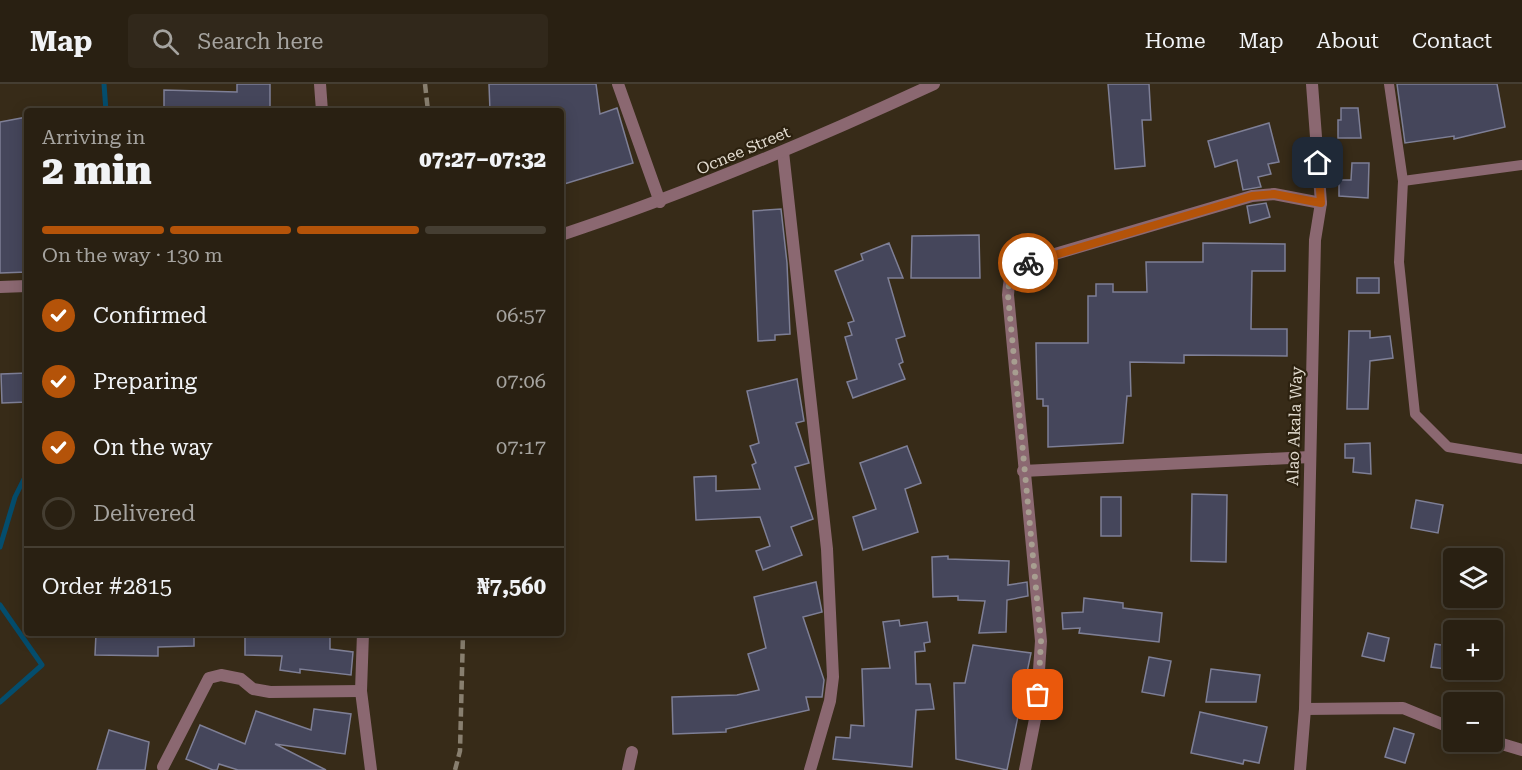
<!DOCTYPE html>
<html lang="en">
<head>
<meta charset="utf-8">
<style>
  body { margin:0; font-family:"Roboto Serif",serif; background:#31281b; color:#f1f3f6; height:100vh; display:flex; flex-direction:column; font-size:22px; white-space:nowrap }
  * { box-sizing:border-box; margin:0 }
  p { font-size:20px; color:#a5a39f }
  .icon { flex:none; width:33px; height:33px; fill:none; stroke:currentColor; stroke-width:2; stroke-linecap:round; stroke-linejoin:round }
  .map { position:relative; flex:1; overflow:hidden }
  .sheet { position:absolute; left:24px; top:24px; width:540px; height:528px; display:flex; flex-direction:column; background:#292012; border-radius:6px; box-shadow:0 3px 15px #0003,0 0 0 2px #453e32 }
  .sheet>* { flex:none }
  .buttons { position:absolute; left:1443px; top:464px; display:grid; gap:12px }
  .buttons a { display:grid; place-items:center; width:60px; height:60px; border-radius:6px; background:#292012; box-shadow:0 3px 15px #0003,0 0 0 2px #453e32; font-size:30px }
  .pin { position:absolute; display:grid; place-items:center; width:51px; height:51px; color:#fff; margin:-26px; border-radius:12px; box-shadow:0 3px 9px #0006 }
  .courier { position:absolute; display:grid; place-items:center; width:60px; height:60px; margin:-30px; border:4px solid #b45309; border-radius:50%; background:#fff; color:#222; box-shadow:0 2px 8px #0007 }
  .overview em { font-style:normal; font-weight:800 }
  .overview div { display:flex; flex-direction:column-reverse }
  .overview { display:flex; align-items:center; justify-content:space-between; height:102px; padding:0 18px }
  h1 { font-size:39px; font-weight:800; line-height:45px }
  .bar { display:grid; grid-template-columns:repeat(4,1fr); gap:9px 6px; align-content:center; height:72px; padding:0 18px }
  .bar i { height:8px; border-radius:4px; background:#453e32 }
  .bar .current { background:#b45309 }
  .bar p { grid-column:span 4 }
  .line { display:flex; align-items:center; gap:15px; padding:0 18px; border-top:2px solid #453e32 }
  .line div { flex:1 }
  ol { padding:0 18px; list-style:none }
  li { display:flex; align-items:center; gap:18px; height:66px }
  li p { margin-inline-start:auto }
  li .icon { padding:6px; border-radius:50%; background:#b45309; color:#fff; stroke-width:4 }
  li:last-child { color:#a5a39f }
  li i { width:33px; height:33px; border:3px solid #453e32; border-radius:50% }
  header { display:flex; align-items:center; gap:36px; box-sizing:border-box; height:84px; padding:0 30px; background:#292012; border-bottom:2px solid #453e32 }
  header strong { font-size:28px }
  nav { display:flex; gap:33px; margin-inline-start:auto; font-size:21px }
  .search { width:420px; height:54px; background:#31281b; display:flex; align-items:center; gap:15px; box-sizing:border-box; padding:0 21px; border-radius:6px; color:#a5a39f; font-size:22px }
  .map>svg:first-child { display:block }
  .lines { fill:none; stroke-linecap:round; stroke-linejoin:round }
  .stream { stroke:#044d6d; stroke-width:5 }
  .building { fill:#45465b; stroke:#7e7f96; stroke-width:1.5 }
  .service { stroke:#8b6871; stroke-width:10 }
  .minor { stroke:#8b6871; stroke-width:12 }
  .tertiary { stroke:#8b6871; stroke-width:12 }
  .rail { stroke:#887f6f; stroke-width:4.5; stroke-dasharray:9 4.5; stroke-linecap:butt }
  .done { stroke:#a79e90; stroke-width:6; stroke-dasharray:0 10.8 }
  .route { stroke:#b45309; stroke-width:8 }
  .labels { text-anchor:middle; stroke-width:4.5; stroke-linejoin:round; paint-order:stroke }
  .street-label { font-size:16px; fill:#e3dcd0; stroke:#2c210f }
</style>
</head>
<body>
<header>
<strong>Map</strong>
<div class="search"><svg class="icon" aria-label="search" viewBox="0 0 24 24"><circle cx="10" cy="10" r="6"/><path d="M15 15l6 6"/></svg>Search here</div>
<nav><a>Home</a><a>Map</a><a>About</a><a>Contact</a></nav>
</header>
<div class="map">
<svg width="1522" height="686" viewBox="0 0 1522 686">
  <rect width="100%" height="100%" fill="#372b18"/>
  <g class="lines">
    <!-- stream -->
    <g class="stream">
      <path d="M104 0 106 27"/>
      <path d="M0 463 15 413 27 389"/>
      <path d="M0 521 42 581 0 618"/>
    </g>
  </g>
  <!-- building -->
  <g class="building">
    <path d="M237 0H270V27H164V6L237 8Z"/>
    <path d="M489 0H596L600 30 617 24 633 79 561 101V24L490 27Z"/>
    <path d="M1108 0H1149L1151 36H1142L1145 82 1115 85Z"/>
    <path d="M1397 0H1497L1505 43 1454 55V52L1405 59Z"/>
    <path d="M1341 24H1358L1361 54H1338V36H1341Z"/>
    <path d="M27 33V188L0 189V38Z"/>
    <path d="M1269 39 1279 78 1268 80 1271 90 1258 93 1261 103 1243 106 1237 76 1215 83 1208 57Z"/>
    <path d="M1352 79H1369L1368 114 1339 112V96H1351Z"/>
    <path d="M1266 119 1270 133 1250 139 1247 122Z"/>
    <path d="M781 125 787 179 790 250 775 251V256L758 257 753 127Z"/>
    <path d="M979 151 980 194H911L912 152Z"/>
    <path d="M889 159 903 194H888L905 252 896 255 903 278 899 280 905 295 853 314 847 298 857 295 845 253 852 251 848 239 854 237 835 187 863 176 861 170Z"/>
    <path d="M1203 159 1285 160V187H1252L1251 245H1287V272L1184 271V279L1130 278 1131 312H1127L1123 359 1048 363V322H1043V315H1037L1036 259H1088V212H1096V200H1113V208H1147L1146 178H1203Z"/>
    <rect x="1357" y="194" width="22" height="15"/>
    <path d="M1349 247H1370V254L1390 252 1393 274 1370 277 1368 325H1347Z"/>
    <path d="M27 289V318L2 319 1 290Z"/>
    <path d="M797 295 804 337 796 339 809 379 795 383 813 435 791 443 802 471 763 486 756 467 770 462 760 433 696 436 694 393 716 392V407L760 405 752 381 756 379 750 362 759 359 747 307Z"/>
    <path d="M1370 359 1371 390 1353 388 1354 374H1345V360Z"/>
    <path d="M907 362 921 399 905 405 918 448 863 466 853 433 876 425 860 379Z"/>
    <path d="M1192 410 1227 411 1226 478 1191 477Z"/>
    <rect x="1101" y="413" width="20" height="39"/>
    <path d="M1416 416 1443 421 1438 449 1411 444Z"/>
    <path d="M948 472V475L1009 477 1008 501 1027 498 1028 512 1007 516 1006 548 979 549 985 517 958 516V512L933 513 932 473Z"/>
    <path d="M816 498 822 528 803 533 824 596 822 613H806L809 626 726 645V648L673 650 672 613 737 611 759 606 748 570 766 564 754 513Z"/>
    <path d="M1084 514 1123 519V524L1162 529 1159 558 1079 549 1080 544 1063 545 1062 529 1083 528Z"/>
    <path d="M899 536 900 542 927 538 930 558 924 559 925 567 915 568 916 600H930L934 625 916 626 912 683 833 675 836 653 850 654 851 641 864 642 862 585 890 584 883 538Z"/>
    <path d="M96 549H194V562L158 563V572L95 571Z"/>
    <path d="M245 549H330V565L353 568 351 591 300 585V589L280 586 282 572 245 571Z"/>
    <path d="M1368 549 1389 554 1384 577 1362 572Z"/>
    <path d="M1435 560 1454 563V586L1431 583Z"/>
    <path d="M973 561 1031 569 1007 686 956 675 954 599H965Z"/>
    <path d="M1149 573 1171 577 1164 612 1142 608Z"/>
    <path d="M1211 585 1260 591 1256 618H1206Z"/>
    <path d="M314 625 351 630 345 670 275 660 326 686H238L219 680 217 686H213L186 675 200 641 245 660 256 627 311 646Z"/>
    <path d="M1200 628 1267 643 1259 679 1244 676 1243 680 1191 669Z"/>
    <path d="M1394 644 1414 650 1405 679 1385 673Z"/>
    <path d="M109 646 149 658 145 686H97Z"/>
  </g>
  <g class="lines">
    <!-- service -->
    <g class="service">
      <path d="M1389 0 1403 97 1399 178 1415 330 1448 363 1522 375"/>
      <path d="M1403 97 1522 81"/>
    </g>
    <!-- minor -->
    <g class="minor">
      <path d="M320 0 322 27"/>
      <path d="M618 0 660 118"/>
      <path d="M783 68 827 465 833 593 830 617 810 686"/>
      <path d="M1023 387 1310 373"/>
      <path d="M363 549 361 607 371 686"/>
      <path d="M1305 625 1403 624 1454 645"/>
      <path d="M1492 657 1522 666"/>
      <path d="M163 683 209 594 221 591 241 595 253 605 270 608 361 607"/>
      <path d="M628 686 632 668"/>
      <path d="M1025 686 1036 630 1041 557 1008 211C1010 184 1014 183 1038 175L1252 112 1274 110 1321 119"/>
    </g>
    <!-- tertiary -->
    <g class="tertiary">
      <path d="M561 151C689 109 811 57 934 0"/>
      <path d="M0 203 27 202"/>
      <path d="M1300 686 1305 625 1315 156 1321 119 1312 0"/>
    </g>
    <!-- rail -->
    <g class="rail">
      <path d="M425 0 428 27"/>
      <path d="M455 686 460 667 463 549"/>
    </g>
  </g>
  <g class="lines">
    <!-- done -->
    <path class="done" d="M1028 179C1011 185 1009 194 1008 211L1041 557 1038 611"/>
    <!-- route -->
    <path class="route" d="M1028 179 1252 112 1274 110 1321 119 1318 79"/>
  </g>
  <g class="labels">
    <!-- street labels -->
    <g class="street-label">
      <text transform="translate(743 66) rotate(-23)" y="6">Ocnee Street</text>
      <text transform="translate(1294 342) rotate(-88)" y="6">Alao Akala Way</text>
    </g>
  </g>
</svg>
<div class="buttons">
<a><svg class="icon" aria-label="layers" viewBox="0 0 24 24"><path d="M12 4l9 5-9 5-9-5zM3 14l9 5 9-5"/></svg></a>
<a>+</a>
<a>−</a>
</div>
<div class="pin" style="left:1038px;top:611px;background:#ea580c"><svg class="icon" aria-label="bag" viewBox="0 0 24 24"><path d="M5 8h14l-1 12H6zM9 8a3 3 0 0 1 6 0"/></svg></div>
<div class="pin" style="left:1318px;top:79px;background:#1f2937"><svg class="icon" aria-label="home" viewBox="0 0 24 24"><path d="M3 11l9-7 9 7M6 9v11h12V9"/></svg></div>
<div class="courier" style="left:1028px;top:179px"><svg class="icon" aria-label="bike" viewBox="0 0 24 24"><circle cx="6" cy="16" r="4"/><circle cx="18" cy="16" r="4"/><path d="M6 16l4-8h5l3 8M10 8l3 8H6M13 5h3"/></svg></div>
<section class="sheet">
<div class="overview"><div><h1>2 min</h1><p>Arriving in</p></div><em>07:27–07:32</em></div>
<div class="bar"><i class="current"></i><i class="current"></i><i class="current"></i><i></i><p>On the way · 130 m</p></div>
<ol>
<li><svg class="icon" aria-label="check" viewBox="0 0 24 24"><path d="M5 12l5 5 9-10"/></svg>Confirmed<p>06:57</p></li>
<li><svg class="icon" aria-label="check" viewBox="0 0 24 24"><path d="M5 12l5 5 9-10"/></svg>Preparing<p>07:06</p></li>
<li><svg class="icon" aria-label="check" viewBox="0 0 24 24"><path d="M5 12l5 5 9-10"/></svg>On the way<p>07:17</p></li>
<li><i></i>Delivered</li>
</ol>
<div class="line" style="height:78px"><div>Order #2815</div><b>₦7,560</b></div>
</section>
</div>
</body>
</html>
